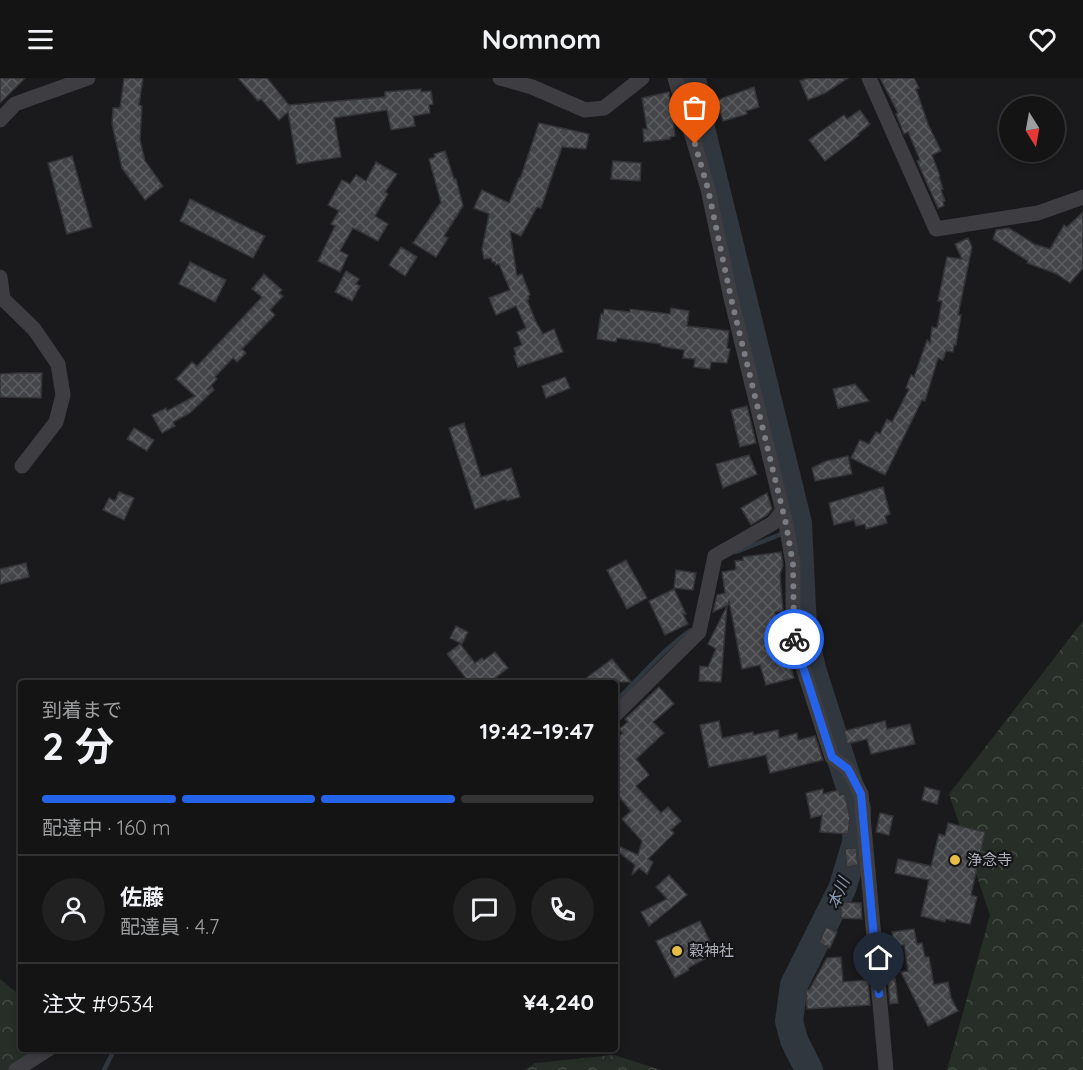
<!DOCTYPE html>
<html lang="ja">
<head>
<meta charset="utf-8">
<style>
  body { margin:0; font-family:Quicksand,"Noto Sans JP",sans-serif; background:#212122; color:#f1f3f6; height:100vh; display:flex; flex-direction:column; font-size:22px; white-space:nowrap }
  * { box-sizing:border-box; margin:0 }
  p { font-size:20px; color:#9d9ea0 }
  .icon { flex:none; width:33px; height:33px; fill:none; stroke:currentColor; stroke-width:2; stroke-linecap:round; stroke-linejoin:round }
  .map { position:relative; flex:1; overflow:hidden }
  .drawer { position:absolute; left:18px; top:602px; width:600px; height:372px; display:flex; flex-direction:column; background:#141415; border-radius:6px; box-shadow:0 3px 9px #0003,0 0 0 2px #333334 }
  .drawer>* { flex:none }
  .needle { width:39px; rotate:169deg }
  .buttons { position:absolute; left:999px; top:18px; display:grid; gap:12px }
  .buttons a { display:grid; place-items:center; width:66px; height:66px; border-radius:50%; background:#141415; box-shadow:0 3px 9px #0003,0 0 0 2px #333334; font-size:30px }
  .pin { position:absolute; display:grid; place-items:center; width:51px; height:51px; color:#fff; margin:-62px -26px; border-radius:50% 50% 50% 0; rotate:-45deg; box-shadow:0 0 6px #0007 }
  .pin .icon { rotate:45deg }
  .courier { position:absolute; display:grid; place-items:center; width:60px; height:60px; margin:-30px; border:4px solid #2563eb; border-radius:50%; background:#fff; color:#222; box-shadow:0 2px 8px #0007 }
  .head em { font-style:normal; font-weight:700 }
  .head div { display:flex; flex-direction:column-reverse }
  .head { display:flex; align-items:center; justify-content:space-between; height:102px; padding:0 24px }
  h1 { font-size:39px; font-weight:700; line-height:45px }
  .bar { display:grid; grid-template-columns:repeat(4,1fr); gap:9px 6px; align-content:center; height:72px; padding:0 24px }
  .bar i { height:8px; border-radius:4px; background:#333334 }
  .bar .on { background:#2563eb }
  .bar p { grid-column:span 4 }
  .line { display:flex; align-items:center; gap:15px; padding:0 24px; border-top:2px solid #333334 }
  .line div { flex:1 }
  .round { display:grid; place-items:center; flex:none; width:63px; height:63px; border-radius:32px; background:#212122 }
  header { display:flex; justify-content:space-between; align-items:center; height:78px; padding:0 24px; background:#141415; font-size:27px; font-weight:700 }
  .map>svg:first-child { display:block }
  .forest { fill:url(#forest-crowns) }
  .lines { fill:none; stroke-linecap:round; stroke-linejoin:round }
  .stream { stroke:#30373f; stroke-width:4.5 }
  .river { stroke:#30373f; stroke-width:28 }
  .building { fill:url(#building-cross-hatch); stroke:#343437; stroke-width:1.5 }
  .minor { stroke:#3d3d42; stroke-width:15 }
  .done { stroke:#7a7c83; stroke-width:6; stroke-dasharray:0 10.8 }
  .route { stroke:#2563eb; stroke-width:8 }
  .poi-dot { fill:#e6bd47; stroke:#151517; stroke-width:2 }
  .labels { text-anchor:middle; stroke-width:4.5; stroke-linejoin:round; paint-order:stroke }
  .poi-label { font-size:15px; fill:#adb0ba; stroke:#151517; text-anchor:start }
  .water-label { font-size:16px; font-style:italic; fill:#879ab2; stroke:#151517 }
</style>
</head>
<body>
<header><svg class="icon" aria-label="menu" viewBox="0 0 24 24"><path d="M4 6h16M4 12h16M4 18h16"/></svg>Nomnom<svg class="icon" aria-label="heart" viewBox="0 0 24 24"><path d="M12 20l-8-8c-3-5 5-10 8-4 3-6 11-1 8 4z"/></svg></header>
<div class="map">
<svg width="1083" height="992" viewBox="0 0 1083 992">
  <defs>
    <pattern id="forest-crowns" width="20" height="18" patternUnits="userSpaceOnUse" patternTransform="scale(1.5)"><rect width="20" height="18" fill="#262e27"/><path d="M2 6a3 3 0 1 1 6 0M12 15a3 3 0 1 1 6 0" fill="none" stroke="#434a44"/></pattern>
    <pattern id="building-cross-hatch" width="8" height="8" patternUnits="userSpaceOnUse" patternTransform="scale(1.5)"><rect width="8" height="8" fill="#444548"/><path d="M0 0l8 8M0 8l8-8" fill="none" stroke="#5c5d60"/></pattern>
  </defs>
  <rect width="100%" height="100%" fill="#1a1a1c"/>
  <!-- forest -->
  <g class="forest">
    <path d="M1083 543V992H947L990 837 949 716Z"/>
    <path d="M0 901 21 918V970L39 971 18 992H0Z"/>
    <path d="M614 977 661 992H524L535 985Z"/>
  </g>
  <g class="lines">
    <!-- stream -->
    <g class="stream">
      <path d="M736 474 784 455"/>
      <path d="M615 624C641 599 662 572 691 552"/>
      <path d="M104 992 115 970"/>
    </g>
    <!-- river -->
    <path class="river" d="M692 0 701 50 798 445 803 550 812 591 857 731 856 765 842 811 794 907 789 943 794 962 809 992"/>
  </g>
  <!-- building -->
  <g class="building">
    <path d="M0 0H25L0 25Z"/>
    <path d="M124 0H143L139 27 142 28 140 62 145 83 163 108 145 122 122 90 112 46 113 30H120Z"/>
    <path d="M238 0H267L289 27 385 19V14L421 11V14L431 13 433 26 429 27 430 35 413 38 415 48 391 52 387 32 334 40 341 79 297 86 288 34 279 42 261 21 258 23Z"/>
    <path d="M808 0H848L825 15 808 22 800 3Z"/>
    <path d="M880 0H914L919 10 916 11 928 46 941 73 932 77 940 98 939 99 943 111 941 112 945 123 943 124 944 128 938 130 917 83 920 82 908 54 904 56 896 36 898 35Z"/>
    <path d="M754 9 759 29 746 33 747 36 723 43 717 22Z"/>
    <path d="M669 14 675 58 670 59V61L644 64 643 51H647L642 20Z"/>
    <path d="M860 32 870 46 858 56 859 57 825 83 809 62 844 37 847 41Z"/>
    <path d="M539 45 589 56 586 71 562 69 541 130 537 129 521 158 510 153 517 198 522 196 530 217 528 218 529 221 527 222 536 244 543 256 554 251 563 274 518 289 514 278 516 277 514 270 522 267 517 254 526 250 516 228 496 237 489 220 510 212 499 186 496 187 495 184H492L491 180 484 181 482 171 489 136 474 130 482 112 509 125 519 100 520 101Z"/>
    <path d="M445 73 454 101H456L463 128 444 158 448 160 436 179 413 165 441 124 429 81 435 79 434 76Z"/>
    <path d="M72 78 92 149 67 156 48 85Z"/>
    <path d="M613 83 641 85 640 103 611 101Z"/>
    <path d="M376 84 397 96 385 114 388 116 375 138 388 146 378 163 353 150 340 173 348 177 340 194 318 183 335 148 331 146 339 133 328 127 342 102 350 106 356 97 366 103Z"/>
    <path d="M190 121 265 158 253 180 180 143Z"/>
    <path d="M1083 134V190L1070 205 1057 196 1027 185 1028 183 993 161 996 152 1009 150 1034 166 1050 171 1064 147 1067 149Z"/>
    <path d="M968 160 972 169 958 237H961L956 267H954L953 274 946 273 943 282 938 280 925 323 922 322 885 397 851 380 860 362 869 366 876 354 880 356 887 341 892 344 909 311 906 310 911 297 914 299 927 262 930 265 932 249 937 250 942 223H938L947 179 962 181 955 166Z"/>
    <path d="M401 169 417 179 405 198 389 187Z"/>
    <path d="M190 184 226 202 215 224 179 206Z"/>
    <path d="M346 193 359 201 356 206 360 208 352 223 335 214Z"/>
    <path d="M264 196 282 212 279 215 283 218 270 232 275 237 242 271 246 275 237 284 233 280 215 299 217 301 207 312 212 309 214 312 190 335 173 344 175 348 162 355 152 337 166 330 167 333 195 318 176 301 192 284 197 288 262 219 252 211Z"/>
    <path d="M671 230 689 233 687 248 729 253 727 270 730 271 727 285 711 284 710 291 694 289 695 281 683 280 684 272 661 268V266L617 260 616 264 597 261 601 236 603 237 604 231 630 234V231L670 236Z"/>
    <path d="M18 295H42L41 320 0 319V296Z"/>
    <path d="M565 299 570 310 546 320 542 308Z"/>
    <path d="M855 306 869 323 838 330 833 311Z"/>
    <path d="M747 328 756 365 740 369 731 332Z"/>
    <path d="M464 345 481 399 511 390 520 419 507 423 506 421 475 431 449 350Z"/>
    <path d="M134 350 154 362 147 373 127 361Z"/>
    <path d="M749 377 757 396 723 410 716 386Z"/>
    <path d="M848 378 852 396 815 403 812 390 826 383Z"/>
    <path d="M883 409 890 436 885 438 887 445 866 451 865 446 856 448 854 442 834 447 829 425Z"/>
    <path d="M119 414 134 420 124 442 103 432 109 420 115 423Z"/>
    <path d="M767 415 772 431 767 437 751 447 741 430Z"/>
    <path d="M781 474 783 487 780 497 783 533 775 534 780 567 785 566 794 600 766 607 760 587 742 591 729 523 728 527 713 534 717 517 725 515 722 494 734 492 736 491 735 483 743 482V479Z"/>
    <path d="M626 482 647 520 627 531 607 492Z"/>
    <path d="M26 485 29 499 0 506V491Z"/>
    <path d="M676 492 696 495 693 512 674 510Z"/>
    <path d="M674 511 686 536H683L688 546 665 557 649 523Z"/>
    <path d="M727 528 721 604 699 603 700 588 708 589 716 571 708 566Z"/>
    <path d="M456 548 468 554 462 566 450 560Z"/>
    <path d="M460 566 475 585 482 580 484 582 495 574 508 590 490 604H469L447 576Z"/>
    <path d="M612 581 631 604H581Z"/>
    <path d="M659 609 674 626 653 644 664 655 636 681 649 697 636 708 661 735 668 729 681 743 671 752 674 755 648 781 653 784 647 796 639 790 632 797 635 787 616 772 618 768 638 777 642 763 622 741 631 733 615 714V661L623 655 619 651 628 644 625 641Z"/>
    <path d="M719 643 722 660 753 654V657L778 652 779 660 797 655 798 662 815 658 823 682 770 695 766 677 709 689 700 647Z"/>
    <path d="M885 643 887 651 910 646 915 666 871 676 867 661 847 666 844 653Z"/>
    <path d="M925 709 940 713 937 726 922 722Z"/>
    <path d="M823 711V716L839 712 840 717 845 716 850 740 848 756 820 754 822 737 811 740 806 715Z"/>
    <path d="M880 735 893 738 889 757 876 754Z"/>
    <path d="M948 745 985 754 971 817 977 819 970 846 946 841 945 844 921 838 929 802 895 795 898 781 931 788 939 756 945 758Z"/>
    <path d="M856 770 858 787 847 789 845 771Z"/>
    <path d="M669 797 687 817 649 848 641 834 667 821 656 809Z"/>
    <path d="M841 824 861 825 862 841 841 840Z"/>
    <path d="M700 843 710 864 704 867 710 878 688 890 689 892 675 900 656 863Z"/>
    <path d="M826 849 837 854 830 870 819 865Z"/>
    <path d="M914 851 917 866 922 865 925 879H929L934 907 948 904 951 920 958 933 928 948 901 894 908 893 904 867 894 869 892 854Z"/>
    <path d="M841 879 843 904 868 902 870 927 807 931 806 912H809L827 880Z"/>
    <path d="M895 900 898 925 890 926 888 901Z"/>
  </g>
  <g class="lines">
    <!-- minor -->
    <g class="minor">
      <path d="M500 0 532 9 585 32 604 30 642 0"/>
      <path d="M675 0 708 111 731 220 786 446 793 486V559L832 679 848 691 861 716 886 992"/>
      <path d="M869 0 936 151 1038 135 1083 119"/>
      <path d="M0 42 15 26 88 0"/>
      <path d="M0 199 3 221 34 251 58 286 63 317 56 344 22 388"/>
      <path d="M615 637 699 554 715 478 773 445 782 434"/>
      <path d="M16 992 50 970"/>
    </g>
  </g>
  <g class="lines">
    <!-- done -->
    <path class="done" d="M695 66 708 111 731 220 786 446 793 486 794 561"/>
    <!-- route -->
    <path class="route" d="M794 561 832 679 848 691 861 716 879 916"/>
  </g>
  <!-- markers -->
  <g class="poi-dot">
    <circle cx="955" cy="782" r="6"/>
    <circle cx="677" cy="873" r="6"/>
  </g>
  <g class="labels">
    <!-- poi labels -->
    <g class="poi-label">
      <text x="967" y="787">浄念寺</text>
      <text x="689" y="878">穀神社</text>
    </g>
    <!-- water labels -->
    <g class="water-label">
      <text transform="translate(838 815) rotate(-67)" y="6">本川</text>
    </g>
  </g>
</svg>
<div class="buttons">
<a><svg class="needle" viewBox="-14 -14 28 28"><path d="M0-13l5 13h-10z" fill="#e53935"/><path d="M0 13l5-13h-10z" fill="#9d9ea0"/></svg></a>
</div>
<div class="pin" style="left:695px;top:66px;background:#ea580c"><svg class="icon" aria-label="bag" viewBox="0 0 24 24"><path d="M5 8h14l-1 12H6zM9 8a3 3 0 0 1 6 0"/></svg></div>
<div class="pin" style="left:879px;top:916px;background:#1f2937"><svg class="icon" aria-label="home" viewBox="0 0 24 24"><path d="M3 11l9-7 9 7M6 9v11h12V9"/></svg></div>
<div class="courier" style="left:794px;top:561px"><svg class="icon" aria-label="bike" viewBox="0 0 24 24"><circle cx="6" cy="16" r="4"/><circle cx="18" cy="16" r="4"/><path d="M6 16l4-8h5l3 8M10 8l3 8H6M13 5h3"/></svg></div>
<section class="drawer">
<div class="head"><div><h1>2 分</h1><p>到着まで</p></div><em>19:42–19:47</em></div>
<div class="bar"><i class="on"></i><i class="on"></i><i class="on"></i><i></i><p>配達中 · 160 m</p></div>
<div class="line" style="height:108px"><a class="round"><svg class="icon" aria-label="person" viewBox="0 0 24 24"><circle cx="12" cy="8" r="4"/><path d="M4 21q1-7 8-7t8 7"/></svg></a><div><b>佐藤</b><p>配達員 · 4.7</p></div><a class="round"><svg class="icon" aria-label="chat" viewBox="0 0 24 24"><path d="M4 5h16v11H9l-5 4z"/></svg></a><a class="round"><svg class="icon" aria-label="phone" viewBox="0 0 24 24"><path d="M5 4h4l2 5-3 2q2 4 5 5l2-3 5 2v4C11 20 4 13 5 4z"/></svg></a></div>
<div class="line" style="height:78px"><div>注文 #9534</div><b>¥4,240</b></div>
</section>
</div>
</body>
</html>
